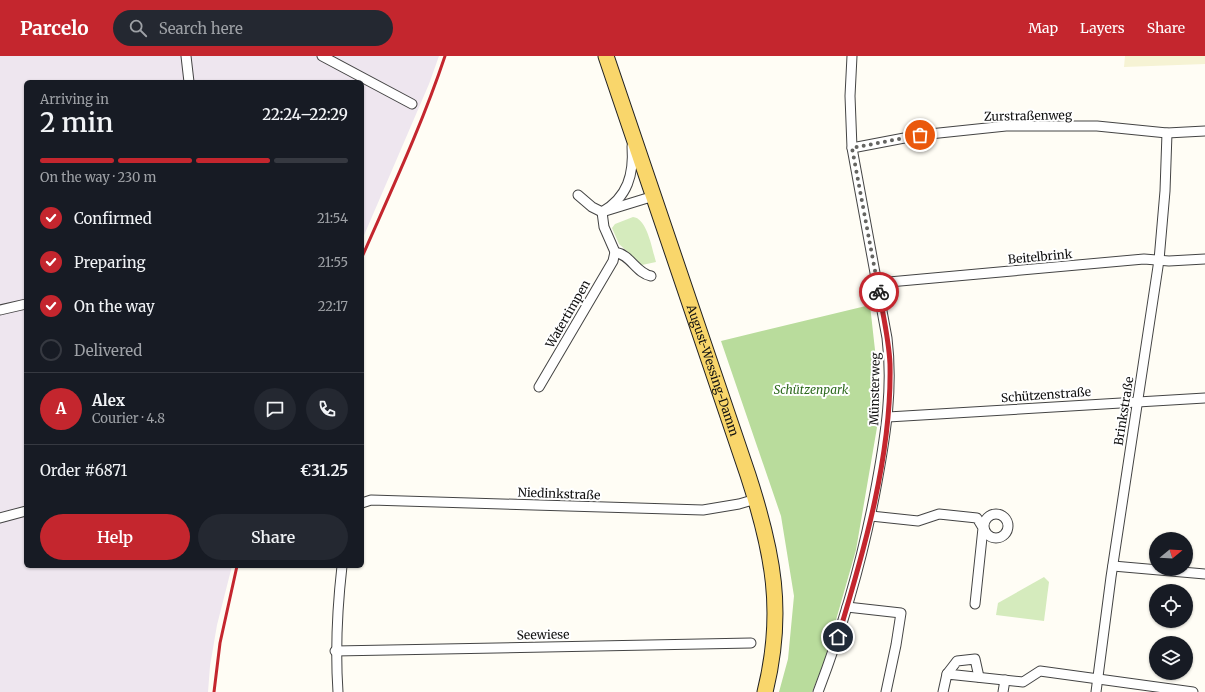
<!DOCTYPE html>
<html lang="en">
<head>
<meta charset="utf-8">
<style>
  body { margin:0; font-family:Merriweather,serif; background:#242831; color:#f1f3f6; height:100vh; display:flex; flex-direction:column; font-size:15px; white-space:nowrap }
  * { box-sizing:border-box; margin:0 }
  p { font-size:13px; color:#9ea1a6 }
  .icon { flex:none; width:22px; height:22px; fill:none; stroke:currentColor; stroke-width:2; stroke-linecap:round; stroke-linejoin:round }
  .map { position:relative; flex:1; overflow:hidden }
  .sheet { position:absolute; left:24px; top:24px; width:340px; height:488px; display:flex; flex-direction:column; background:#171b24; border-radius:6px; box-shadow:0 1px 3px #0004 }
  .sheet>* { flex:none }
  .needle { width:26px; rotate:72deg }
  .fabs { position:absolute; left:1149px; top:476px; display:grid; gap:8px }
  .fabs a { display:grid; place-items:center; width:44px; height:44px; border-radius:50%; background:#171b24; box-shadow:0 1px 3px #0004; font-size:20px }
  .pin { position:absolute; display:grid; place-items:center; width:34px; height:34px; color:#fff; margin:-17px; border:2px solid #fff; border-radius:50%; box-shadow:0 1px 4px #0007 }
  .courier { position:absolute; display:grid; place-items:center; width:40px; height:40px; margin:-20px; border:3px solid #c4262e; border-radius:50%; background:#fff; color:#222; box-shadow:0 1px 5px #0007 }
  .summary em { font-style:normal; font-weight:600 }
  .summary div { display:flex; flex-direction:column-reverse }
  .summary { display:flex; align-items:center; justify-content:space-between; height:68px; padding:0 16px }
  h1 { font-size:26px; font-weight:600; line-height:30px }
  .bar { display:grid; grid-template-columns:repeat(4,1fr); gap:6px 4px; align-content:center; height:48px; padding:0 16px }
  .bar i { height:5px; border-radius:3px; background:#363941 }
  .bar .active { background:#c4262e }
  .bar p { grid-column:span 4 }
  .line { display:flex; align-items:center; gap:10px; padding:0 16px; border-top:1px solid #363941 }
  .line div { flex:1 }
  .round { display:grid; place-items:center; flex:none; width:42px; height:42px; border-radius:21px; background:#242831 }
  ol { padding:0 16px; list-style:none }
  li { display:flex; align-items:center; gap:12px; height:44px }
  li p { margin-inline-start:auto }
  li .icon { padding:4px; border-radius:50%; background:#c4262e; color:#fff; stroke-width:4 }
  li:last-child { color:#9ea1a6 }
  li i { width:22px; height:22px; border:2px solid #363941; border-radius:50% }
  .primary-button { display:flex; gap:8px; margin-top:auto; padding:8px 16px }
  .primary-button a { flex:1; height:46px; border-radius:24px; background:#c4262e; color:#fff; font-size:16px; font-weight:600; line-height:46px; text-align:center }
  .primary-button a+a { background:#242831; color:#f1f3f6 }
  header { display:flex; align-items:center; gap:24px; box-sizing:border-box; height:56px; padding:0 20px; background:#c4262e; color:#fff }
  header strong { font-size:19px }
  nav { display:flex; gap:22px; margin-inline-start:auto; font-size:14px }
  .search { width:280px; height:36px; background:#242831; display:flex; align-items:center; gap:10px; box-sizing:border-box; padding:0 14px; border-radius:22px; color:#9ea1a6; font-size:15px }
  .map>svg:first-child { display:block }
  .industrial { fill:#eee6ef }
  .farmland { fill:#f6f3d4 }
  .green { fill:#d5ebbd }
  .forest { fill:#b9dc9c }
  .lines { fill:none; stroke-linecap:round; stroke-linejoin:round }
  .street-casing { stroke:#444; stroke-width:11 }
  .primary-casing { stroke:#222; stroke-width:17 }
  .street { stroke:#fff; stroke-width:9 }
  .primary { stroke:#f9d66b; stroke-width:15 }
  .rail { stroke:#c4262e; stroke-width:3 }
  .done { stroke:#646461; stroke-width:4; stroke-dasharray:0 7.2 }
  .route { stroke:#c4262e; stroke-width:5 }
  .labels { text-anchor:middle; stroke-width:4; stroke-linejoin:round; paint-order:stroke }
  .street-label { font-size:12px; fill:#111; stroke:#fff }
  .park-label { font-size:12px; font-style:italic; fill:#2f6b1f; stroke:#fff }
</style>
</head>
<body>
<header>
<strong>Parcelo</strong>
<div class="search"><svg class="icon" aria-label="search" viewBox="0 0 24 24"><circle cx="10" cy="10" r="6"/><path d="M15 15l6 6"/></svg>Search here</div>
<nav><a>Map</a><a>Layers</a><a>Share</a></nav>
</header>
<div class="map">
<svg width="1205" height="636" viewBox="0 0 1205 636">
  <rect width="100%" height="100%" fill="#fffdf5"/>
  <!-- industrial -->
  <path class="industrial" d="M0 0H439L429 28 362 184V26H26V510H232L217 569 210 610 208 636H0Z"/>
  <!-- farmland -->
  <path class="farmland" d="M1125 0H1205V8L1124 11Z"/>
  <!-- green -->
  <g class="green">
    <path d="M633 161C647 162 652 193 656 206L642 209 619 188 612 172 615 168Z"/>
    <path d="M1044 521 1049 526 1044 565 996 559 998 547Z"/>
  </g>
  <!-- forest -->
  <path class="forest" d="M870 249 881 348 856 494 824 606 812 636H779L788 603 794 540 781 460 721 285Z"/>
  <g class="lines">
    <defs>
      <g id="street">
        <path d="M186 0 189 26"/>
        <path d="M322 0 412 48"/>
        <path d="M852 92 920 79 1006 70H1097L1167 77 1205 75"/>
        <path d="M578 139 592 151 602 156 654 140"/>
        <path d="M602 156C628 141 634 118 632 90"/>
        <path d="M602 156 604 171 615 196C631 199 636 217 651 220"/>
        <path d="M878 227 1144 203 1169 205 1205 203"/>
        <path d="M0 254 26 248"/>
        <path d="M539 331 613 205 615 196"/>
        <path d="M888 361 1205 342"/>
        <path d="M362 447 371 444 703 454 739 448 756 443"/>
        <circle cx="996" cy="470" r="12"/>
        <path d="M871 460 918 465 939 458 977 462 983 472 975 548"/>
        <path d="M0 462 26 455"/>
        <path d="M1113 510 1205 518"/>
        <path d="M847 551 901 557 896 589 886 636"/>
        <path d="M335 595 751 587"/>
        <path d="M947 618 957 605 975 603 979 621"/>
        <path d="M338 636C335 592 337 554 342 510"/>
        <path d="M818 636C844 568 864 498 877 426 886 377 893 331 887 282L852 92 850 40 852 0"/>
        <path d="M943 636 947 618 1023 626 1040 615 1193 636"/>
        <path d="M1003 636 1005 624"/>
        <path d="M1096 636 1111 521 1159 204 1165 135 1167 77"/>
      </g>
      <g id="primary">
        <path id="s1" d="M606 0 748 419C773 496 785 556 765 636"/>
      </g>
    </defs>
    <!-- street casing -->
    <use href="#street" class="street-casing"/>
    <!-- primary casing -->
    <use href="#primary" class="primary-casing"/>
    <!-- street -->
    <use href="#street" class="street"/>
    <!-- primary -->
    <use href="#primary" class="primary"/>
    <!-- rail -->
    <g class="rail">
      <path d="M362 201C391 135 422 69 445 0"/>
      <path d="M214 636 220 587 237 510"/>
    </g>
  </g>
  <g class="lines">
    <!-- done -->
    <path class="done" d="M879 236 852 92 920 79"/>
    <!-- route -->
    <path class="route" d="M838 581C864 495 892 399 890 308 889 284 883 259 879 236"/>
  </g>
  <g class="labels">
    <!-- street labels -->
    <g class="street-label">
      <text transform="translate(1028 60) rotate(-1)" y="4">Zurstraßenweg</text>
      <text transform="translate(1040 201) rotate(-5)" y="4">Beitelbrink</text>
      <text transform="translate(568 258) rotate(-60)" y="4">Watertimpen</text>
      <text dy="4" stroke="none"><textPath href="#s1" startOffset="332">August-Wessing-Damm</textPath></text>
      <text transform="translate(875 333) rotate(-89)" y="4">Münsterweg</text>
      <text transform="translate(1046 339) rotate(-4)" y="4">Schützenstraße</text>
      <text transform="translate(1124 355) rotate(-81)" y="4">Brinkstraße</text>
      <text transform="translate(559 438) rotate(2)" y="4">Niedinkstraße</text>
      <text transform="translate(543 579) rotate(-1)" y="4">Seewiese</text>
    </g>
    <!-- park labels -->
    <g class="park-label">
      <text x="811" y="338">Schützenpark</text>
    </g>
  </g>
</svg>
<div class="fabs">
<a><svg class="needle" viewBox="-14 -14 28 28"><path d="M0-13l5 13h-10z" fill="#e53935"/><path d="M0 13l5-13h-10z" fill="#9ea1a6"/></svg></a>
<a><svg class="icon" aria-label="locate" viewBox="0 0 24 24"><circle cx="12" cy="12" r="6"/><path d="M12 2v4M12 18v4M2 12h4M18 12h4"/></svg></a>
<a><svg class="icon" aria-label="layers" viewBox="0 0 24 24"><path d="M12 4l9 5-9 5-9-5zM3 14l9 5 9-5"/></svg></a>
</div>
<div class="pin" style="left:920px;top:79px;background:#ea580c"><svg class="icon" aria-label="bag" viewBox="0 0 24 24"><path d="M5 8h14l-1 12H6zM9 8a3 3 0 0 1 6 0"/></svg></div>
<div class="pin" style="left:838px;top:581px;background:#1f2937"><svg class="icon" aria-label="home" viewBox="0 0 24 24"><path d="M3 11l9-7 9 7M6 9v11h12V9"/></svg></div>
<div class="courier" style="left:879px;top:236px"><svg class="icon" aria-label="bike" viewBox="0 0 24 24"><circle cx="6" cy="16" r="4"/><circle cx="18" cy="16" r="4"/><path d="M6 16l4-8h5l3 8M10 8l3 8H6M13 5h3"/></svg></div>
<section class="sheet">
<div class="summary"><div><h1>2 min</h1><p>Arriving in</p></div><em>22:24–22:29</em></div>
<div class="bar"><i class="active"></i><i class="active"></i><i class="active"></i><i></i><p>On the way · 230 m</p></div>
<ol>
<li><svg class="icon" aria-label="check" viewBox="0 0 24 24"><path d="M5 12l5 5 9-10"/></svg>Confirmed<p>21:54</p></li>
<li><svg class="icon" aria-label="check" viewBox="0 0 24 24"><path d="M5 12l5 5 9-10"/></svg>Preparing<p>21:55</p></li>
<li><svg class="icon" aria-label="check" viewBox="0 0 24 24"><path d="M5 12l5 5 9-10"/></svg>On the way<p>22:17</p></li>
<li><i></i>Delivered</li>
</ol>
<div class="line" style="height:72px"><b class="round" style="background:#c4262e;color:#fff">A</b><div><b>Alex</b><p>Courier · 4.8</p></div><a class="round"><svg class="icon" aria-label="chat" viewBox="0 0 24 24"><path d="M4 5h16v11H9l-5 4z"/></svg></a><a class="round"><svg class="icon" aria-label="phone" viewBox="0 0 24 24"><path d="M5 4h4l2 5-3 2q2 4 5 5l2-3 5 2v4C11 20 4 13 5 4z"/></svg></a></div>
<div class="line" style="height:52px"><div>Order #6871</div><b>€31.25</b></div>
<div class="primary-button"><a>Help</a><a>Share</a></div>
</section>
</div>
</body>
</html>
